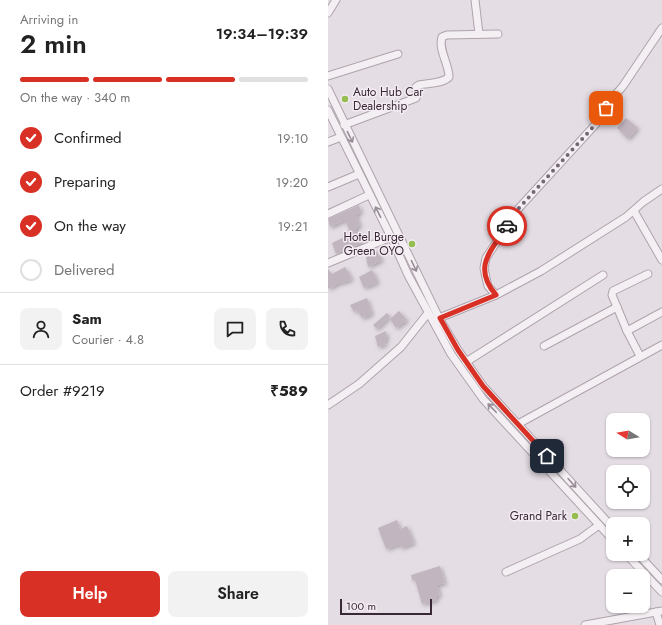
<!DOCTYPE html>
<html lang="en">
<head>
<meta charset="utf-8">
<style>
  body { margin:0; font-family:Jost,sans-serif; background:#f2f2f2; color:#222; height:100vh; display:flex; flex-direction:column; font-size:15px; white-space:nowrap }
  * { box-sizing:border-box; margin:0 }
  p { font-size:13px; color:#767676 }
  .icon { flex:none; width:22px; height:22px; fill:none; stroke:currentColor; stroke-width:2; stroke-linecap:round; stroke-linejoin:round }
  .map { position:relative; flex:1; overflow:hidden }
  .drawer { display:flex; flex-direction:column; background:#fff; width:328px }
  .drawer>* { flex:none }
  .needle { width:26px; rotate:281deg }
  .controls { position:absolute; left:278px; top:413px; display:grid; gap:8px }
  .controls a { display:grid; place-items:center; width:44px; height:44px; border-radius:8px; background:#fff; box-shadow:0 1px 3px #0004; font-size:20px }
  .scale { position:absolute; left:12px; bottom:10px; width:92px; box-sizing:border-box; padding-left:4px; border:2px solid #3a2837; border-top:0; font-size:11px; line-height:14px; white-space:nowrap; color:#3a2837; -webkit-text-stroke:3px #f3ecf2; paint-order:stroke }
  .pin { position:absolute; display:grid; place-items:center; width:34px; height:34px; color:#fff; margin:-17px; border-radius:8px; box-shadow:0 2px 6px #0006 }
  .courier { position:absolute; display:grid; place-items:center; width:40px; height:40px; margin:-20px; border:3px solid #d93025; border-radius:50%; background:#fff; color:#222; box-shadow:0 1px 5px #0007 }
  .summary em { font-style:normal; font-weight:600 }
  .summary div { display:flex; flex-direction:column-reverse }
  .summary { display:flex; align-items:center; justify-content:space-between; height:68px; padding:0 20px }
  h1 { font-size:26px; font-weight:600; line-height:30px }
  .bar { display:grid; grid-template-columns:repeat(4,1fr); gap:6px 4px; align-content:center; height:48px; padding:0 20px }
  .bar i { height:5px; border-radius:3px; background:#e0e0e0 }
  .bar .active { background:#d93025 }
  .bar p { grid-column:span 4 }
  .line { display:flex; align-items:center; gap:10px; padding:0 20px; border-top:1px solid #e0e0e0 }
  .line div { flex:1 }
  .round { display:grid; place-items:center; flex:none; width:42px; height:42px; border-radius:8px; background:#f2f2f2 }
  ol { padding:0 20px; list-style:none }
  li { display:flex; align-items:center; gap:12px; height:44px }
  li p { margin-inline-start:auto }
  li .icon { padding:4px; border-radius:50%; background:#d93025; color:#fff; stroke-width:4 }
  li:last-child { color:#767676 }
  li i { width:22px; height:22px; border:2px solid #e0e0e0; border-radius:50% }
  .button { display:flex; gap:8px; margin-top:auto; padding:8px 20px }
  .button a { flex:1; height:46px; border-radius:8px; background:#d93025; color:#fff; font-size:16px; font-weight:600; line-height:46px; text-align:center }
  .button a+a { background:#f2f2f2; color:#222 }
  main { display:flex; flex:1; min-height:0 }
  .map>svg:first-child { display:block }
  .building { fill:#c1b5bf; filter:url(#shadow) }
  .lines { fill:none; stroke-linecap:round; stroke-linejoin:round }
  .minor-casing { stroke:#aea3ad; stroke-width:9 }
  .minor { stroke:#f4eff3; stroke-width:7 }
  .oneway { stroke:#978c95 }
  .done { stroke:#766774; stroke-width:4; stroke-dasharray:0 7.2 }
  .route { stroke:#d93025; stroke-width:5 }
  .poi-dot { fill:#95bd4f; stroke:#f3ecf2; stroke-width:1.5 }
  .labels { text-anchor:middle; stroke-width:3; stroke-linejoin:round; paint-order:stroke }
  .poi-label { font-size:12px; fill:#3a2837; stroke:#f3ecf2; text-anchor:end }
</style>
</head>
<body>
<main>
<section class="drawer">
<div class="summary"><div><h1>2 min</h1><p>Arriving in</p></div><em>19:34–19:39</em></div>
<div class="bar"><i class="active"></i><i class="active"></i><i class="active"></i><i></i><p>On the way · 340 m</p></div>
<ol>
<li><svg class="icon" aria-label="check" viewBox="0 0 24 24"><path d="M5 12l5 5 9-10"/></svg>Confirmed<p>19:10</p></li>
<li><svg class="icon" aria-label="check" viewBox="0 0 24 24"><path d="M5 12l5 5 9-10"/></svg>Preparing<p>19:20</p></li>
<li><svg class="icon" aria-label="check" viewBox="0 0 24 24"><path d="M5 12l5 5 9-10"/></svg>On the way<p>19:21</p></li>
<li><i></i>Delivered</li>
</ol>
<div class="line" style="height:72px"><a class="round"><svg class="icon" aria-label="person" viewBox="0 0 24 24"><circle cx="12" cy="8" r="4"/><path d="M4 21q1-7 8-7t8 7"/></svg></a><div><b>Sam</b><p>Courier · 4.8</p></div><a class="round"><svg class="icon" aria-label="chat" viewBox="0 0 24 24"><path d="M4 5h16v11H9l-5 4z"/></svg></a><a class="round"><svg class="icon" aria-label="phone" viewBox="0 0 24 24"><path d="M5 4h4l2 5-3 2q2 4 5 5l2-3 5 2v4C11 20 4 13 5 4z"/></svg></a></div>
<div class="line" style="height:52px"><div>Order #9219</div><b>₹589</b></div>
<div class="button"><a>Help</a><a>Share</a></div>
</section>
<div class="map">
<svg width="334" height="625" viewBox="0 0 334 625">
  <defs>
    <filter id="shadow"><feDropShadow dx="2" dy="2" stdDeviation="2" flood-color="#0004"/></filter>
  </defs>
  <rect width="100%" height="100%" fill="#e5dde4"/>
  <!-- building -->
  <g class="building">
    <path d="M298 118 310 128 300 139 289 128Z"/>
    <path d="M31 205 33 212 28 215 32 225 27 229 34 242 25 247 8 254 4 243 23 234 17 220 2 227 0 219Z"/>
    <path d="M49 251 54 260 40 267 38 257Z"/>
    <path d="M17 267 24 279 14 283 13 282 0 289V269L4 274Z"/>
    <path d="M44 270 50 282 36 288 31 277Z"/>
    <path d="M39 298 44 314 34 318 29 310 26 312 22 305Z"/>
    <path d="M71 311 79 320 68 328 62 319Z"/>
    <path d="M59 313 62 316 49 329 45 325Z"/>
    <path d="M58 331 59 339 56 341 58 344 50 347 47 336Z"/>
    <path d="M69 520 72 529 79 526 86 543 73 548 72 544 58 549 50 528Z"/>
    <path d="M112 566 117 583 109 585 112 595 108 596 109 600 94 604 87 580H84L83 575Z"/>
  </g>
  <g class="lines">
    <defs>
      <g id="minor">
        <path d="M147 0 151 34"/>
        <path d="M0 13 8 0"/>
        <path d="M0 76 70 54"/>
        <path d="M0 89 111 318 130 350 155 386 285 528"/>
        <path d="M0 110 63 237 80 275 123 354 155 399 285 540"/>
        <path d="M16 125 88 98 89 94 88 87 91 85C100 83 114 84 121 77 121 64 110 50 114 37L119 35 170 34"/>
        <path d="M0 142 13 137"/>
        <path d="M0 187 31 174"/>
        <path d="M306 211 334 260"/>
        <path d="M0 214 41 195"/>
        <path d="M0 263 63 237"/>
        <path d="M168 295 160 286 158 278 156 268 158 258 191 208 267 125 283 100 295 86 334 28"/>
        <path d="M111 318 168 295 213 271 298 217 315 202 334 189"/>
        <path d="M299 331 334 312"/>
        <path d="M216 346 289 307"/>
        <path d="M312 356 299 331 284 295 285 291 320 274"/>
        <path d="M138 362 275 275"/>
        <path d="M0 405 31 384 73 347 100 313"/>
        <path d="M190 424 334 345"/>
        <path d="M298 554 334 592"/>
        <path d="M310 554 334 580"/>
        <path d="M178 572 252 539 271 525"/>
        <path d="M328 612 332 625"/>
        <path d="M257 625 334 611"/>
      </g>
    </defs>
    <!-- minor casing -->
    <use href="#minor" class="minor-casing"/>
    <!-- minor -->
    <use href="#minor" class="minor"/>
  </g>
  <!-- one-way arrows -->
  <defs><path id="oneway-shaft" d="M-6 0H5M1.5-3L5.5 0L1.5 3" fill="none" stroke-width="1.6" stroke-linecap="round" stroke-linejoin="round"/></defs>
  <g class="oneway">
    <use href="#oneway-shaft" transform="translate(22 137) rotate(64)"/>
    <use href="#oneway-shaft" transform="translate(50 212) rotate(-117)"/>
    <use href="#oneway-shaft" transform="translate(86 266) rotate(64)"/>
    <use href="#oneway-shaft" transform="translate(164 408) rotate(-134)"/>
    <use href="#oneway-shaft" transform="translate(244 483) rotate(48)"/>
  </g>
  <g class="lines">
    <!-- done -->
    <path class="done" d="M179 226 191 208 267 125 278 108"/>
    <!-- route -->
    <path class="route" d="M179 226C163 251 144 267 168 295L112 318 130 350 155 386 219 456"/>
  </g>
  <!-- markers -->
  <g class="poi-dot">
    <circle cx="17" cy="99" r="4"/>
    <circle cx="84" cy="244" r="4"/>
    <circle cx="247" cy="516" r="4"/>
  </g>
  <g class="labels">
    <!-- poi labels -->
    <g class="poi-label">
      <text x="25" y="96" text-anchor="start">Auto Hub Car<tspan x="25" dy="14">Dealership</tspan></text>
      <text x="76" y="241">Hotel Burge<tspan x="76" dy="14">Green OYO</tspan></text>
      <text x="239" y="520">Grand Park</text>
    </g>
  </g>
</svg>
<div class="controls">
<a><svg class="needle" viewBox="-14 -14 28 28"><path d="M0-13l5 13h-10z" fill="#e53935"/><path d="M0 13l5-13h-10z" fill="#767676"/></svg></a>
<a><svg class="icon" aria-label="locate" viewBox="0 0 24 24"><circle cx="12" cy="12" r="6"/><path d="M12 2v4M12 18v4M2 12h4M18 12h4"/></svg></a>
<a>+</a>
<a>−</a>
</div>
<div class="scale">100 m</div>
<div class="pin" style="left:278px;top:108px;background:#ea580c"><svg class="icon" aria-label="bag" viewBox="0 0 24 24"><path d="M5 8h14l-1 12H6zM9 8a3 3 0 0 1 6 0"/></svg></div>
<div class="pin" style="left:219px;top:456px;background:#1f2937"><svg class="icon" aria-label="home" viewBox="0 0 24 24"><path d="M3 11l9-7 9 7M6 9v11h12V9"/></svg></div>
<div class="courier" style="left:179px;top:226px"><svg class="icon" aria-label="car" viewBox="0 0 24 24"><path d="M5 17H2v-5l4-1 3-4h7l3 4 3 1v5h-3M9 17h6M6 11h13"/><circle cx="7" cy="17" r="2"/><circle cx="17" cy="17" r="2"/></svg></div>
</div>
</main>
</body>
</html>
